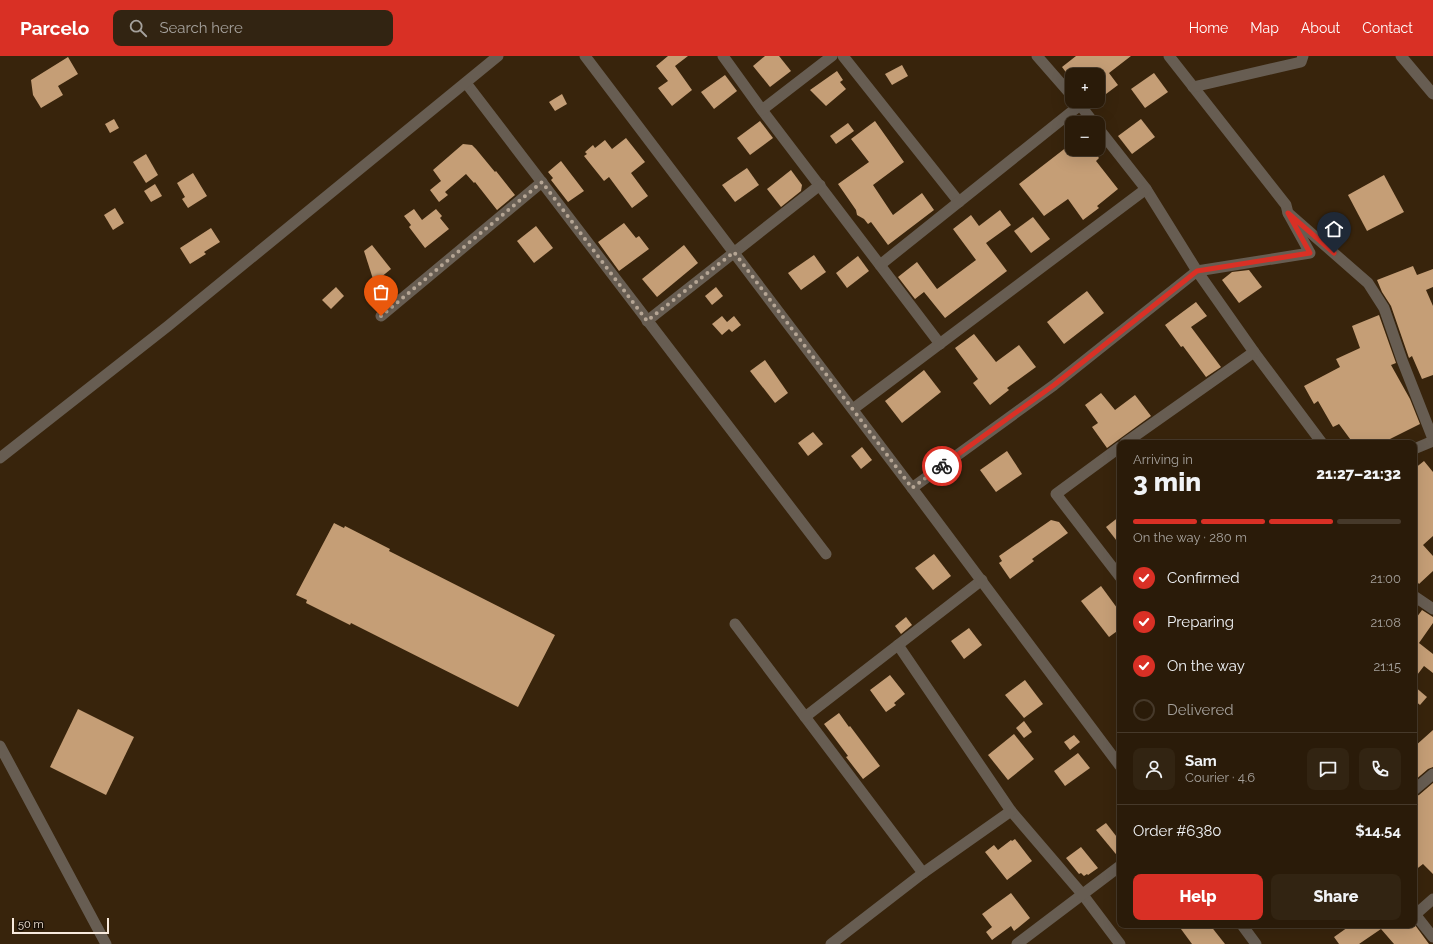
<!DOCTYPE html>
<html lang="en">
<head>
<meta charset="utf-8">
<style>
  body { margin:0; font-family:Raleway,sans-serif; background:#322412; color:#f1f3f6; height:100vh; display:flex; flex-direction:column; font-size:15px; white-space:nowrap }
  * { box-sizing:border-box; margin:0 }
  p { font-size:13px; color:#a5a19c }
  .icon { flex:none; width:22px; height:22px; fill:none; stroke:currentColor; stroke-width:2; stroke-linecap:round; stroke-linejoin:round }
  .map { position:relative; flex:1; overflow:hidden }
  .sheet { position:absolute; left:1117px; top:384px; width:300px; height:488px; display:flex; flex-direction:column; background:#2a1b09; border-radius:8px; box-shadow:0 4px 16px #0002,0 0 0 1px #46392a }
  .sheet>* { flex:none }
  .tools { position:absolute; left:1065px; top:12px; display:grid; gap:8px }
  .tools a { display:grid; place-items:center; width:40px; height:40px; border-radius:8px; background:#2a1b09; box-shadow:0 4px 16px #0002,0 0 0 1px #46392a; font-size:20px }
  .scale { position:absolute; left:12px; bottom:10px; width:97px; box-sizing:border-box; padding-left:4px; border:2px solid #f8eadd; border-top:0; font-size:11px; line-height:14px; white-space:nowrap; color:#f8eadd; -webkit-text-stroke:3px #180f06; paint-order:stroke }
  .pin { position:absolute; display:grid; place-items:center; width:34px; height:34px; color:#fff; margin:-41px -17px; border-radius:50% 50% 50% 0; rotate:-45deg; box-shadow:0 0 4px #0007 }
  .pin .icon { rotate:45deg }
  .courier { position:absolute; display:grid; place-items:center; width:40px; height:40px; margin:-20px; border:3px solid #d93025; border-radius:50%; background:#fff; color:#222; box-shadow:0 1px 5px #0007 }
  .summary em { font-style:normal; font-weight:800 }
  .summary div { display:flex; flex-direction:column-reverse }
  .summary { display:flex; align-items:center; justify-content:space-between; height:68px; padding:0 16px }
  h1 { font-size:26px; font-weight:800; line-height:30px }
  .bar { display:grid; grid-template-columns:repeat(4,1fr); gap:6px 4px; align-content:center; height:48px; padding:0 16px }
  .bar i { height:5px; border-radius:3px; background:#46392a }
  .bar .current { background:#d93025 }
  .bar p { grid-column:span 4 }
  .line { display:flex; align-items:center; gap:10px; padding:0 16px; border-top:1px solid #46392a }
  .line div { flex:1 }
  .round { display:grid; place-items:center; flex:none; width:42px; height:42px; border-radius:8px; background:#322412 }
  ol { padding:0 16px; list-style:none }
  li { display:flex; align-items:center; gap:12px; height:44px }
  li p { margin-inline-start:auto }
  li .icon { padding:4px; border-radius:50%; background:#d93025; color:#fff; stroke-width:4 }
  li:last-child { color:#a5a19c }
  li i { width:22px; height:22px; border:2px solid #46392a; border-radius:50% }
  .button { display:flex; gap:8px; margin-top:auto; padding:8px 16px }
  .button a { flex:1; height:46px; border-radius:8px; background:#d93025; color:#fff; font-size:16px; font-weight:800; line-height:46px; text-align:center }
  .button a+a { background:#322412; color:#f1f3f6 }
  header { display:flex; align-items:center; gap:24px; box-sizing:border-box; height:56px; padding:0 20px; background:#d93025; color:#fff }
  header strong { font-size:19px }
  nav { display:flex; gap:22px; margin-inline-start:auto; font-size:14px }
  .search { width:280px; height:36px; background:#322412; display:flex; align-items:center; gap:10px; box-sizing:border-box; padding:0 14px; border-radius:8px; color:#a5a19c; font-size:15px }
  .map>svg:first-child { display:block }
  .building { fill:#c59e76 }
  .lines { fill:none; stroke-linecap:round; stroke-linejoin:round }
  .minor { stroke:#675d52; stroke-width:11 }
  .tertiary { stroke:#675d52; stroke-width:11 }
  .done { stroke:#b5a594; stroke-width:4; stroke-dasharray:0 7.2 }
  .route { stroke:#d93025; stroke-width:5 }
</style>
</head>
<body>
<header>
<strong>Parcelo</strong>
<div class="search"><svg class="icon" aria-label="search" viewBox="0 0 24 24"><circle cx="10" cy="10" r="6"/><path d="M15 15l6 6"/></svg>Search here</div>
<nav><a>Home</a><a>Map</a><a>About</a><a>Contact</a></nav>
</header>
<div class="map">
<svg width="1433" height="888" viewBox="0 0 1433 888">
  <rect width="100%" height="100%" fill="#38240c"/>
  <!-- building -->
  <g class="building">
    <path d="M668 0H688L675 10 692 34 672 50 658 32 668 25 656 10Z"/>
    <path d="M765 0H779L791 15 770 31 753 10Z"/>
    <path d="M1076 0H1131L1109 17 1118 29 1098 44V19H1068L1062 11Z"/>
    <path d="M68 1 78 18 58 30 63 39 41 52 33 39 31 24Z"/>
    <path d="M902 9 908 20 892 29 885 18Z"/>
    <path d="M837 15 843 24 840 26 846 33 826 50 810 34Z"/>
    <path d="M1154 17 1168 36 1145 52 1131 33Z"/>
    <path d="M725 19 737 35 714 53 701 36Z"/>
    <path d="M562 38 567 48 555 55 549 46Z"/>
    <path d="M114 63 119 72 110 77 105 68Z"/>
    <path d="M1141 63 1155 81 1132 98 1118 80Z"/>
    <path d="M760 65 773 82 750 99 737 82Z"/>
    <path d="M875 65 904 106 873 129 893 159 922 137 934 154 888 189 871 166 868 168 864 163 857 159 856 154 838 128 869 106 851 83Z"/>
    <path d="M848 67 854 75 836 88 830 80Z"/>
    <path d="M626 82 645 106 631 117 648 140 632 152 609 121 604 125 584 100 587 98 585 96 593 89 595 92 605 84 612 93Z"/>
    <path d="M1072 87V93H1092L1099 102 1096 105 1118 133 1097 150 1099 152 1083 164 1068 143 1044 160 1019 128Z"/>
    <path d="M463 88 472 89 476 93 495 116 496 115 515 139 497 154 475 126 474 127 466 118 445 136 448 139 439 146 430 134 441 125 433 114Z"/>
    <path d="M146 98 158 119 146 127 133 106Z"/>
    <path d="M561 105 584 135 568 146 551 124 553 122 548 116Z"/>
    <path d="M747 112 759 129 735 146 722 129Z"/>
    <path d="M791 114 802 129 801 135 781 151 767 133Z"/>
    <path d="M193 117 207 140 188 152 182 143 185 141 177 127Z"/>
    <path d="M1384 119 1404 156 1367 175 1348 139Z"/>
    <path d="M155 128 162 140 151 146 144 135Z"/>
    <path d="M115 152 124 167 113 174 104 159Z"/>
    <path d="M414 153 422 164 436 153 442 160 440 162 449 173 425 192 409 171 411 169 404 160Z"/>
    <path d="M1000 154 1011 169 986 187 1007 215 945 262 924 236 915 243 898 221 917 206 937 233 976 204 953 173 971 159 979 170Z"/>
    <path d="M1033 161 1050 183 1031 197 1014 175Z"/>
    <path d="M624 167 636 182 639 180 649 193 619 215 598 186Z"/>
    <path d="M536 170 553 192 534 207 517 185Z"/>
    <path d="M211 172 220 186 204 196 206 198 190 208 180 192Z"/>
    <path d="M372 189 391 213 380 222 373 223 364 195Z"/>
    <path d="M684 189 698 207 657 241 642 223Z"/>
    <path d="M814 199 826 216 801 234 788 217Z"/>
    <path d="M858 200 869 215 847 232 836 217Z"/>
    <path d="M1413 210 1417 219 1433 213V231L1426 234 1433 250V319L1422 323 1412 300 1409 302 1391 250 1382 236 1377 224Z"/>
    <path d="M1249 214 1262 231 1239 247 1222 224 1232 216Z"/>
    <path d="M336 231 344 240 331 253 322 244Z"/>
    <path d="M716 231 723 240 712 249 705 240Z"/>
    <path d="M1087 235 1104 257 1064 288 1047 266Z"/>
    <path d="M1196 246 1207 260 1191 271 1221 311 1206 321 1183 290 1181 291 1165 269Z"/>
    <path d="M1379 259 1396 307 1391 309 1410 343 1420 368 1382 387H1353L1339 368 1333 371 1318 345 1314 348 1304 330 1340 311 1336 303 1360 292 1352 270Z"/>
    <path d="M722 260 727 266 734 260 741 269 732 276 729 273 722 279 712 268Z"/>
    <path d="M974 278 996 306 1019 289 1036 311 1007 332 1009 334 990 349 973 327 978 323 955 292Z"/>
    <path d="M765 304 788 337 775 347 750 315Z"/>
    <path d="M924 314 941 336 902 367 885 345Z"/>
    <path d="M1101 337 1115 354 1135 339 1151 360 1107 392 1092 371 1098 367 1085 349Z"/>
    <path d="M813 376 823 388 808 400 798 387Z"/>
    <path d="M862 391 872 404 861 413 851 400Z"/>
    <path d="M1007 395 1022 418 996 436 980 414Z"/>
    <path d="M1424 405 1433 416V480L1423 489 1433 500V515L1419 528 1414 522V413Z"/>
    <path d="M1120 460V489L1106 471Z"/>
    <path d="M1051 464 1059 466 1068 477 1032 503 1034 505 1010 523 999 507 1002 505 999 500Z"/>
    <path d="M334 467 344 472 345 470 390 493 389 495 555 579 518 651 351 567 350 569 306 547 307 544 296 539Z"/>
    <path d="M934 498 951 520 933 534 915 512Z"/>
    <path d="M1101 530 1120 556V573L1109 581 1081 545Z"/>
    <path d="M1422 554 1433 561V567L1419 587 1433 598V617L1424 610 1414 623V565Z"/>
    <path d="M906 561 912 569 901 578 895 570Z"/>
    <path d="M969 572 982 589 964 603 951 585Z"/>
    <path d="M890 619 905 638 894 647 896 649 886 656 870 634Z"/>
    <path d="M1025 624 1043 648 1024 662 1005 639Z"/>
    <path d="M1414 630 1427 641 1420 649 1414 644Z"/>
    <path d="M78 653 134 681 106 739 50 711Z"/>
    <path d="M839 657 849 671 850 670 880 710 863 723 846 701 848 700 824 668Z"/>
    <path d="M1024 665 1032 676 1024 682 1016 672Z"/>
    <path d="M1433 674V711L1428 713 1414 725V691Z"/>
    <path d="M1014 678 1034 703 1008 724 988 699Z"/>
    <path d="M1074 679 1080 686 1070 694 1064 686Z"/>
    <path d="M1078 697 1090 712 1065 730 1054 715Z"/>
    <path d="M1433 727V818L1423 808 1414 815V741L1419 739Z"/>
    <path d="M1106 767 1120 785V803L1096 774Z"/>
    <path d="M1015 783 1032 805 1007 824 985 796 994 789 998 794 1011 784 1012 785Z"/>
    <path d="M1081 791 1098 812 1088 819 1087 818 1084 820 1081 817 1079 818 1066 802Z"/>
    <path d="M1011 837 1030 862 1014 875 1011 870 992 884 986 876 992 871 982 858Z"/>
    <path d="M1178 869H1210L1225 888H1192Z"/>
    <path d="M1351 869H1415L1429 888H1394L1381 873 1359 888H1339L1334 881Z"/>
  </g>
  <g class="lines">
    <!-- minor -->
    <g class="minor">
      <path d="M723 0 762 54 940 288"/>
      <path d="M843 0 959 146"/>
      <path d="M1037 0 1072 40"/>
      <path d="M1169 0 1286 149 1288 157 1368 227 1384 252 1402 304 1433 383"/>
      <path d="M1401 0 1433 38"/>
      <path d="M466 27 826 498"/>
      <path d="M1193 31 1301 6 1303 0"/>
      <path d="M1077 45 1094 67"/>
      <path d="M762 54 832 0"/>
      <path d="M1098 72 1146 133 1197 215 1254 296 1322 387"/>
      <path d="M880 209 1080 49"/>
      <path d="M381 260 542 126"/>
      <path d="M647 265 820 129"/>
      <path d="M853 353 1146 133"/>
      <path d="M1125 387 1254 296"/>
      <path d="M1120 391 1056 438 1120 521"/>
      <path d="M1414 393 1433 385"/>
      <path d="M0 402 168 270 498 0"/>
      <path d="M912 432 1054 329 1197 215 1310 197 1288 157"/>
      <path d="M1414 540 1433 553"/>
      <path d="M735 568 923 817"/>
      <path d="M898 589 1011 755 1083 839 1120 888"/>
      <path d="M805 661 982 524"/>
      <path d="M1414 734 1433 718"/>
      <path d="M1414 857 1433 881"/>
      <path d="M1416 858 1433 843"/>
      <path d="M831 888 923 817 1011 755"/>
      <path d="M1017 888 1120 810"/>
    </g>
    <!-- tertiary -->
    <g class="tertiary">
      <path d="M585 0 912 432 1120 710"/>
      <path d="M0 690 106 888"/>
      <path d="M1242 869 1256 888"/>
    </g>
  </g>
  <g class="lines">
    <!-- done -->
    <path class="done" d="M381 260 542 126 647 265 734 196 912 432 942 410"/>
    <!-- route -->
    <path class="route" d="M942 410 1054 329 1197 215 1310 197 1288 157 1334 197"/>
  </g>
</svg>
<div class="tools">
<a>+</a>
<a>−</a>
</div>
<div class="scale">50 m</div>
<div class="pin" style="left:381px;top:260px;background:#ea580c"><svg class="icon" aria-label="bag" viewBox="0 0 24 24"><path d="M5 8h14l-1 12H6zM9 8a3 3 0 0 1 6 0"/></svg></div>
<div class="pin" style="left:1334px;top:197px;background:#1f2937"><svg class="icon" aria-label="home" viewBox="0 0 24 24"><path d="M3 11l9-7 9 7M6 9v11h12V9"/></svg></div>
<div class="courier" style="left:942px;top:410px"><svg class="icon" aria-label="bike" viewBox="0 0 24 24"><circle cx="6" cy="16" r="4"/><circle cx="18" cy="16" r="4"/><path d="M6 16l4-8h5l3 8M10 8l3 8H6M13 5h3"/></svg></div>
<section class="sheet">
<div class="summary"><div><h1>3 min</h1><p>Arriving in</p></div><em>21:27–21:32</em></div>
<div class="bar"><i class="current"></i><i class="current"></i><i class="current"></i><i></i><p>On the way · 280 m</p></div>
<ol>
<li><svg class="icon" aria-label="check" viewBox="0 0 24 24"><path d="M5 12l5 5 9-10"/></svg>Confirmed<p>21:00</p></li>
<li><svg class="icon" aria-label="check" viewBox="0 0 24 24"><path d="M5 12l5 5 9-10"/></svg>Preparing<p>21:08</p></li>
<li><svg class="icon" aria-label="check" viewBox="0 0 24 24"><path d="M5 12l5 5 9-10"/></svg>On the way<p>21:15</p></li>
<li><i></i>Delivered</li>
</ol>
<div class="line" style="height:72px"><a class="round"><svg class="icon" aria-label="person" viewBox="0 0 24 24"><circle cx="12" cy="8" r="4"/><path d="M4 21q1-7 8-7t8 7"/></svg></a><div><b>Sam</b><p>Courier · 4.6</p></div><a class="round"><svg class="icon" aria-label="chat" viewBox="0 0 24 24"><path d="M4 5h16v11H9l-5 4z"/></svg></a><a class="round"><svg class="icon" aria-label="phone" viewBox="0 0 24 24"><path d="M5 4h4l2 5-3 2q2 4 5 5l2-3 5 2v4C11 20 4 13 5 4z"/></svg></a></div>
<div class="line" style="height:52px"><div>Order #6380</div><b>$14.54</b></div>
<div class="button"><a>Help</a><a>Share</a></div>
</section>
</div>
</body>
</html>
